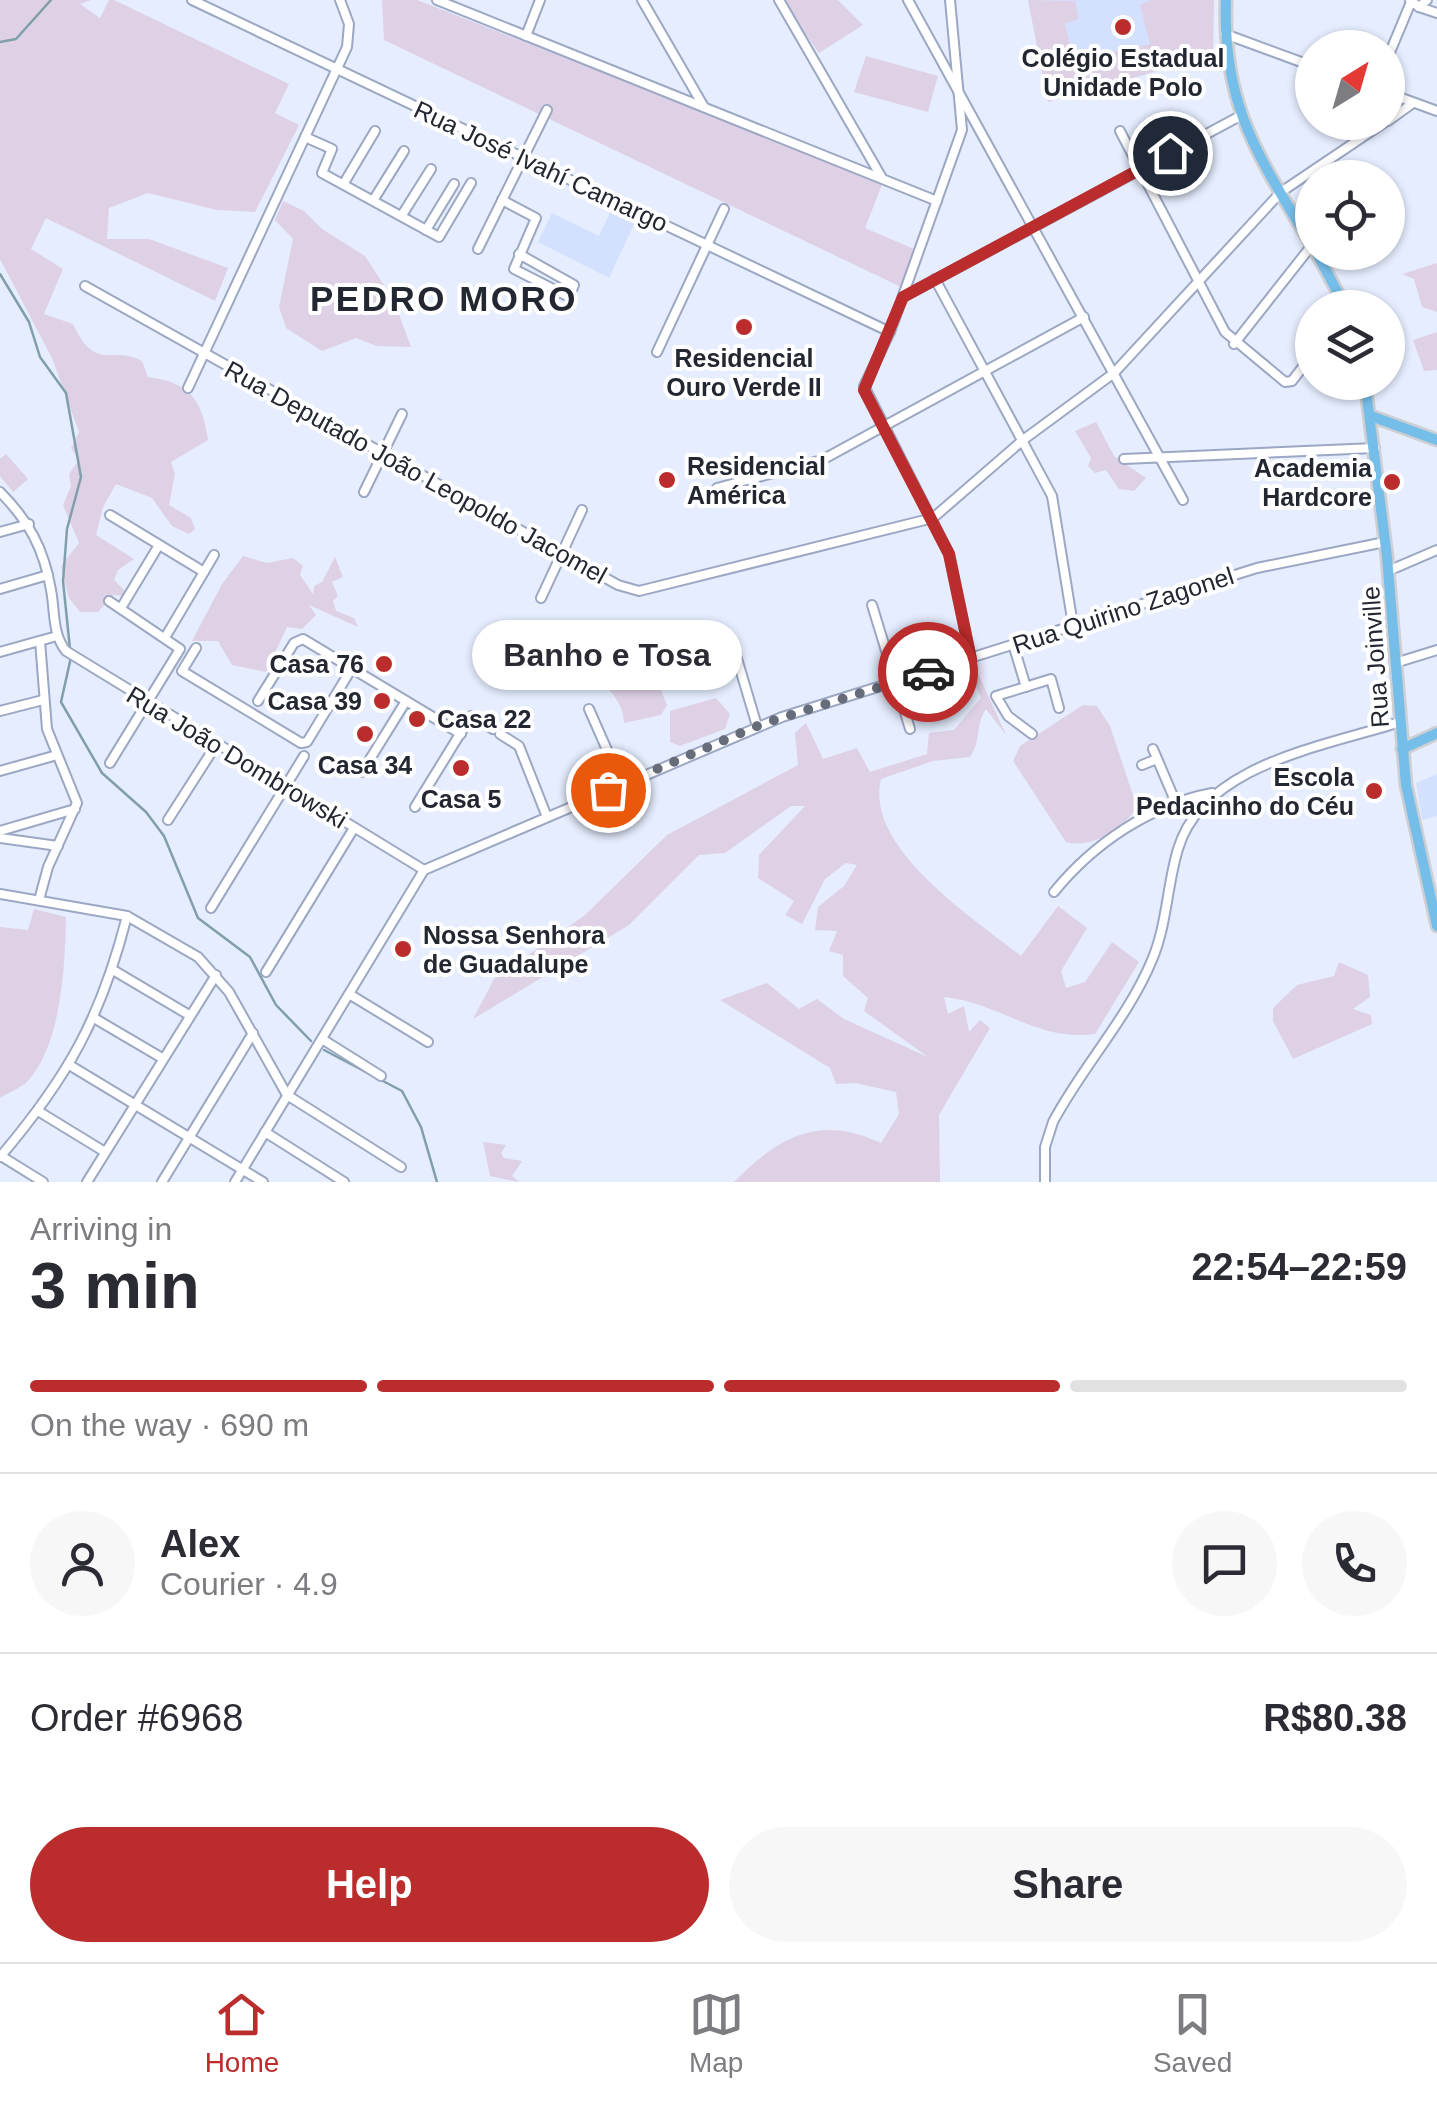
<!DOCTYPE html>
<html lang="en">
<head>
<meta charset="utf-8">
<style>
  body { margin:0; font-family:Arial,sans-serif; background:#f7f7f7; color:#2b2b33; height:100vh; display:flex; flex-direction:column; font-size:38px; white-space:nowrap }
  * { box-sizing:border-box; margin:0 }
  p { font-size:32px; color:#7c7c81 }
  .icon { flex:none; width:55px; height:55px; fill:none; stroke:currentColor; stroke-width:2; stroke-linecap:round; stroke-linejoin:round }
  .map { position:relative; height:1182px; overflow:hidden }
  .sheet { display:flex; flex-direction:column; background:#fff; flex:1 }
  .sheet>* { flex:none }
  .needle { width:65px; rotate:37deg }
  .controls { position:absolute; left:1295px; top:30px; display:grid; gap:20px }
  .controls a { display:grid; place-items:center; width:110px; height:110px; border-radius:50%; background:#fff; box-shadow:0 2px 8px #0004; font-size:50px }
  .pin { position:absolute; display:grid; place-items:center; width:85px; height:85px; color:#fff; margin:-42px; border:5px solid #fff; border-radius:50%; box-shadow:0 2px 10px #0007 }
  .courier { position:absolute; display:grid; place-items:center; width:100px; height:100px; margin:-50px; border:8px solid #bb2c2c; border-radius:50%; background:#fff; color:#222; box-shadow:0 2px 12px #0007 }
  .bubble { position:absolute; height:70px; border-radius:35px; background:#fff; box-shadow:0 2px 8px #0004; font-size:32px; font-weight:700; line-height:70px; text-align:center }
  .overview em { font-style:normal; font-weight:700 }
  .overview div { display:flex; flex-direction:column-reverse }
  .overview { display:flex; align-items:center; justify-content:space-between; height:170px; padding:0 30px }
  h1 { font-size:65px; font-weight:700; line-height:75px }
  .bar { display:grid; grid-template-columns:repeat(4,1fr); gap:15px 10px; align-content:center; height:120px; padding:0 30px }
  .bar i { height:12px; border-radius:8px; background:#e1e1e2 }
  .bar .on { background:#bb2c2c }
  .bar p { grid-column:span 4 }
  .line { display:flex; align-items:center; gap:25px; padding:0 30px; border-top:2px solid #e1e1e2 }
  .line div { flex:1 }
  .round { display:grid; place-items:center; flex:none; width:105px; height:105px; border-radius:52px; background:#f7f7f7 }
  .action { display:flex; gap:20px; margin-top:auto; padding:20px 30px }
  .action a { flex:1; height:115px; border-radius:60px; background:#bb2c2c; color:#fff; font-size:40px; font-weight:700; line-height:115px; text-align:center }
  .action a+a { background:#f7f7f7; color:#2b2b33 }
  .tab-bar { display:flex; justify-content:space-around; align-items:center; height:140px; border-top:2px solid #e1e1e2; background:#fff; font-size:28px; color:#7c7c81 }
  .tab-bar a { display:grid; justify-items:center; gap:5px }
  .tab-bar .on { color:#bb2c2c }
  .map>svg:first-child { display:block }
  .built { fill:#d4e1fe }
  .green { fill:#ded1e5 }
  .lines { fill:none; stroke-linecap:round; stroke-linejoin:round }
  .stream { stroke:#809fab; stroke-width:2.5 }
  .minor-casing { stroke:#9ba7c3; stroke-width:12 }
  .major-casing { stroke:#cecfd2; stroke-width:15 }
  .minor { stroke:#fff; stroke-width:8 }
  .major { stroke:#76beea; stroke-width:10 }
  .done { stroke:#666c79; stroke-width:10; stroke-dasharray:0 18 }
  .route { stroke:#bb2c2c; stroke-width:12 }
  .poi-dot { fill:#bb2c2c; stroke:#fff; stroke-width:4 }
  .labels { text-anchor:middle; stroke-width:8; stroke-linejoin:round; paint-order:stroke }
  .poi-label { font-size:25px; font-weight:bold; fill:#222732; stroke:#fff }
  .street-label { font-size:25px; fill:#222732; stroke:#fff }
  .district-label { font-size:35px; font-weight:bold; letter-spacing:2.5px; fill:#222732; stroke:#fff }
</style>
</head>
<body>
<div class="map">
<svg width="1437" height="1182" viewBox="0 0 1437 1182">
  <rect width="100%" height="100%" fill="#e5edfe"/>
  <!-- built -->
  <g class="built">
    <path d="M1028 0H1214L1213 55 1048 102Z"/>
    <path d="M612 208 636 220 609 278 538 242 552 213 599 236Z"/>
    <path d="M1437 774V816L1422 820 1416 783Z"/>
  </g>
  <!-- green -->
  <g class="green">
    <path d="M0 0H91L80 4 100 18 109 0H114L289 84 275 113 299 125 255 212 217 210 148 193 109 208 107 239H149L228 268 215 301 46 218 31 249 63 269 44 314 73 324C97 374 110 344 142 361L148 377C191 383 202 400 208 440L171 462 175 474 169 505 191 518 195 529 189 534 172 526 152 498 116 484 103 507 96 535 134 559 118 570 114 580 125 591 123 596 113 595 98 612H80L69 598 61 566 79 543 63 505 71 486 69 474 79 460 71 448 79 432 52 358 0 259Z"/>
    <path d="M382 0H417L883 182 865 228 914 249 901 287 384 40Z"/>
    <path d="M782 0H838L863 25 819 53Z"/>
    <path d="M1028 0 1075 1 1079 19 1065 23 1073 60 1150 44 1140 5 1151 0H1214L1213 55 1048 102Z"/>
    <path d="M866 56 938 76 928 112 854 92Z"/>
    <path d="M283 201 304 211 322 229 365 256 394 301 411 347 377 346 356 338 322 351 286 328 279 307 293 239 275 220Z"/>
    <path d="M1437 263V312L1422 307 1414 279 1402 274Z"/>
    <path d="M1437 332V370L1424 371 1413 340Z"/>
    <path d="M1096 422 1114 456 1146 478 1134 491 1119 489 1106 470 1095 473 1088 466 1091 458 1075 431Z"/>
    <path d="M6 454 28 479 13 492 0 476V459Z"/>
    <path d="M243 556 267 563 293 558 303 566 300 575 313 594 314 586 322 582 335 557 343 577 332 582 338 596 333 601 336 611 354 618 358 627 309 605 316 615 302 629 287 627 266 672 232 665 218 641H192L222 584Z"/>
    <path d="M653 632 689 651 705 652 709 661 696 675 673 671 660 688 667 705 661 715 624 723C624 685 569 669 589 639 606 641 615 652 632 652L641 634Z"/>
    <path d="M968 667 977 671 1006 735 986 709C975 725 981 743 970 757L933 761 881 779C864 848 974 918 1021 956L1058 906 1087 928 1061 971 1066 988 1085 982 1112 942 1139 962 1095 1034C1038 1042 998 1002 944 997L948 1014 964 1006 969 1032 980 1020 990 1028 939 1115 940 1182H734C779 1136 820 1114 881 1143L899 1114 896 1092 855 1083 836 1084 830 1068 720 1000 767 983 799 1009 817 999 844 1019 928 1057 864 1011 868 998 843 976V955L829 951 837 931 815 930 818 907 844 886 857 865 846 863 825 879 802 924 785 915 794 901 758 878 759 855 805 806H791L725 853 699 855 629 925 473 1019 494 979 585 915 667 835 798 765 795 733 806 723 823 759 857 748 870 772 927 754 929 733 954 730 981 698Z"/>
    <path d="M716 698 730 714 725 729 680 746 670 742V711Z"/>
    <path d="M1083 705 1097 706 1110 726 1137 807C1123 829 1092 849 1066 842L1013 761 1020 746Z"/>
    <path d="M34 909 66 917C65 965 62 1044 27 1082 20 1088 8 1093 0 1098V927L28 930Z"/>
    <path d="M1339 962 1368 975 1370 997 1353 1009 1371 1015 1372 1024 1293 1059 1273 1021V1008L1297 985 1334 976Z"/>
    <path d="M483 1142 506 1145 501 1153 504 1158 522 1161 512 1176 519 1182 490 1176Z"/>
  </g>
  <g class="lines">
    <!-- stream -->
    <g class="stream">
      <path d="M0 42 16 39 51 0"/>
      <path d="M0 274 29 322 40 357 66 393 81 477 67 529 63 581 70 649"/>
      <path d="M71 657 61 702 102 773 146 812 164 836 198 918 250 957 276 1005 311 1041"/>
      <path d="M324 1050 402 1091 421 1127 437 1182"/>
    </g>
    <defs>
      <g id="minor">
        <path d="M192 0 890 332"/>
        <path d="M437 0 937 201"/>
        <path d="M642 0 704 107"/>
        <path d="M779 0 882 178"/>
        <path d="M908 0 1183 500"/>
        <path d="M950 0 962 130 890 332 864 386 949 554 971 659"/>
        <path d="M1410 0 1419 7 1427 0"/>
        <path d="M1419 7 1437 13"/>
        <path d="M1225 34 1312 66"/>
        <path d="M526 36 540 0"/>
        <path d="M1388 57 1411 2"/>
        <path d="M1388 93 1437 111"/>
        <path d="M1388 121 1413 103"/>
        <path d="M1120 131 1225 332 1285 382 1292 381 1312 355"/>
        <path d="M305 137 332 149 322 173 439 237 471 183"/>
        <path d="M344 183 375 131"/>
        <path d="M374 199 404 151"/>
        <path d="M502 200 536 218 514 269 569 297 574 285 519 254"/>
        <path d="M402 215 431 169"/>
        <path d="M426 230 454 184"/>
        <path d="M478 249 547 110"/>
        <path d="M935 279 1052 496 1073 625"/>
        <path d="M85 286 618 585 639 591 933 518 1023 440 1114 373 1281 192 1385 122"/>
        <path d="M905 296 1240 116"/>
        <path d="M1234 344 1312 245"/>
        <path d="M657 352 724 209"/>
        <path d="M188 388 347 47 349 24 340 0"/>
        <path d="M1124 459 1375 448"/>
        <path d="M717 488 822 460 1084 317"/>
        <path d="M0 492C29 521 44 549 51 590 55 610 52 634 66 651L424 870"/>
        <path d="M364 492 402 414"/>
        <path d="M110 515 204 572"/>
        <path d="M0 532 29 524"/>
        <path d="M1388 571 1437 550"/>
        <path d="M0 589 48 575"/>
        <path d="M541 598 582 510"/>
        <path d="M109 601 180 649 110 763"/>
        <path d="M872 605 910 729"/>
        <path d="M121 608 159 545"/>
        <path d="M166 636 214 555"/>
        <path d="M1013 644 1026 687"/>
        <path d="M733 645 757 726"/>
        <path d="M196 648 182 671 301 743 307 742 352 668"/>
        <path d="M0 652 57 636"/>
        <path d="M1395 663 1437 650"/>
        <path d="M258 701 294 643 303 639 461 734"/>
        <path d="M589 709 622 784"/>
        <path d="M0 711 43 700"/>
        <path d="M500 734 519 746 547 817"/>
        <path d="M1032 734 1008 716 996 696 1051 679 1059 708"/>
        <path d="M1153 749 1176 803"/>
        <path d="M1142 765 1157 759"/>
        <path d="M0 771 57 755"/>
        <path d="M362 772 406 701"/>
        <path d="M415 807 471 716 493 729"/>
        <path d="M168 820 216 745"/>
        <path d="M0 831 75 809"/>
        <path d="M0 838 58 846"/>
        <path d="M1054 892C1093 844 1150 805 1212 793"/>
        <path d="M0 894 127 916 198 957 229 992 287 1095 401 1167"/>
        <path d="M39 900 48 867 77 803 47 729 40 641"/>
        <path d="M211 908 304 756"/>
        <path d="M113 970 189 1015"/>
        <path d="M266 972 354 828"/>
        <path d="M349 994 428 1042"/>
        <path d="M94 1018 162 1058"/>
        <path d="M322 1039 381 1076"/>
        <path d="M71 1066 263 1182"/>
        <path d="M38 1111 105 1152"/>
        <path d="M265 1132 344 1182"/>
        <path d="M1 1156 43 1182"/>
        <path d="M0 1157C68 1077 101 1018 127 916"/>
        <path d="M87 1182 216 975"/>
        <path d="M162 1182 253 1033"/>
        <path d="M235 1182 424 870 782 717 1257 568 1385 542"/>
        <path d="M1045 1182V1147L1053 1122C1082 1067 1128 1018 1152 960 1167 925 1167 885 1178 849 1203 764 1326 746 1400 722"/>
      </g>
      <g id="major">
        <path d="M1226 0C1222 107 1260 158 1312 246"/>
        <path d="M1316 252 1346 308"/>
        <path d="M1365 382 1387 557 1406 785 1437 926"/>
        <path d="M1371 416 1437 440"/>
        <path d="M1402 749 1437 733"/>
      </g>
    </defs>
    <!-- minor casing -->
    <use href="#minor" class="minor-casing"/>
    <!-- major casing -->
    <use href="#major" class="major-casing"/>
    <!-- minor -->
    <use href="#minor" class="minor"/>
    <!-- major -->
    <use href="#major" class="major"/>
  </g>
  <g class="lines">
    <!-- done -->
    <path class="done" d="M608 790 762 724 928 672"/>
    <!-- route -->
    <path class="route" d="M928 672 971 659 949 554 864 390 903 297 1170 153"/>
  </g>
  <!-- markers -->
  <g class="poi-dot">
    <circle cx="1123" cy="27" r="10"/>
    <circle cx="744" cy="327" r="10"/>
    <circle cx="667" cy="480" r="10"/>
    <circle cx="1392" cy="482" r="10"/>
    <circle cx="384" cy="664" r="10"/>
    <circle cx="382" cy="701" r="10"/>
    <circle cx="417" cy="719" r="10"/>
    <circle cx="365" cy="734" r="10"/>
    <circle cx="461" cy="768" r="10"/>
    <circle cx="1374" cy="791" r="10"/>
    <circle cx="403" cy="949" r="10"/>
  </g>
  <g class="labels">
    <!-- poi labels -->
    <g class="poi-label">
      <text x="1123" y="67">Colégio Estadual<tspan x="1123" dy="29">Unidade Polo</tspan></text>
      <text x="744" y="367">Residencial<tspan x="744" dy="29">Ouro Verde II</tspan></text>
      <text x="687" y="475" text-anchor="start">Residencial<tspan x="687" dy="29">América</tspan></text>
      <text x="1372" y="477" text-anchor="end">Academia<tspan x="1372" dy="29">Hardcore</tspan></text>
      <text x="364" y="673" text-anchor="end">Casa 76</text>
      <text x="362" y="710" text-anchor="end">Casa 39</text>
      <text x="437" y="728" text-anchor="start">Casa 22</text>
      <text x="365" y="774">Casa 34</text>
      <text x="1354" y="786" text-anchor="end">Escola<tspan x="1354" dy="29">Pedacinho do Céu</tspan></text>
      <text x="461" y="808">Casa 5</text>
      <text x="423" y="944" text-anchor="start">Nossa Senhora<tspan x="423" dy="29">de Guadalupe</tspan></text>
    </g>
    <!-- street labels -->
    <g class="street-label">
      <text transform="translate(541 166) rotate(25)" y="9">Rua José Ivahí Camargo</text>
      <text transform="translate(416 472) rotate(29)" y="9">Rua Deputado João Leopoldo Jacomel</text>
      <text transform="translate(1123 610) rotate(-18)" y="9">Rua Quirino Zagonel</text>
      <text transform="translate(1375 657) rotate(-94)" y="9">Rua Joinville</text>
      <text transform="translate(237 757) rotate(31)" y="9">Rua João Dombrowski</text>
    </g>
    <!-- district labels -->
    <g class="district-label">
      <text x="444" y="311">PEDRO MORO</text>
    </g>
  </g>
</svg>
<div class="controls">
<a><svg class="needle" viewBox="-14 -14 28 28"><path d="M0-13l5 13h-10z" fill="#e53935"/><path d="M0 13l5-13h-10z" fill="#7c7c81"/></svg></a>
<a><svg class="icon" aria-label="locate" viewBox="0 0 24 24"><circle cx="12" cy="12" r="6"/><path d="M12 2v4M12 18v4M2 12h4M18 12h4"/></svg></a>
<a><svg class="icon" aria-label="layers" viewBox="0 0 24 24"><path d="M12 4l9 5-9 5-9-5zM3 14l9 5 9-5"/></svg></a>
</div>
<div class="pin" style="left:608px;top:790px;background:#ea580c"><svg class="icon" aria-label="bag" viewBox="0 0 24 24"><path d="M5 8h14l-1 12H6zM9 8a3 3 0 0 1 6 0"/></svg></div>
<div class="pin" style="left:1170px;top:153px;background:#1f2937"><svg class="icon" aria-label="home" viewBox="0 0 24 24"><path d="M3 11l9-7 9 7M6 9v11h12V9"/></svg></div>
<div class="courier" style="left:928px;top:672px"><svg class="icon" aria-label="car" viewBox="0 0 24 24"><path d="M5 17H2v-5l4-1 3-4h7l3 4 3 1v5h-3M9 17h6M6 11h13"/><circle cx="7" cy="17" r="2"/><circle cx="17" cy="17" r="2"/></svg></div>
<div class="bubble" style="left:472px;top:620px;width:270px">Banho e Tosa</div>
</div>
<section class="sheet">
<div class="overview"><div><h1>3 min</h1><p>Arriving in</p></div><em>22:54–22:59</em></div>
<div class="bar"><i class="on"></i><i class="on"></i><i class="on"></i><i></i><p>On the way · 690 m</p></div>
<div class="line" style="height:180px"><a class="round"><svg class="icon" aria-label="person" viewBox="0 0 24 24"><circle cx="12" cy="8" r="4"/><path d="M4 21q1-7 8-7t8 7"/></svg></a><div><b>Alex</b><p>Courier · 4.9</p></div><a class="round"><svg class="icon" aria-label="chat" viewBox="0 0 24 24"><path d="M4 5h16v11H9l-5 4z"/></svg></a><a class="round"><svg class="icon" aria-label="phone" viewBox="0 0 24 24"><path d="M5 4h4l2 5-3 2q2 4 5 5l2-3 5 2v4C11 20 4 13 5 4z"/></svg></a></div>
<div class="line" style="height:130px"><div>Order #6968</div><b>R$80.38</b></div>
<div class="action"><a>Help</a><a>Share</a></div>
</section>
<nav class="tab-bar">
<a class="on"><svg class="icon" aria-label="home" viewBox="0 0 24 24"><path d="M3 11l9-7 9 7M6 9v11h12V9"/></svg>Home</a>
<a><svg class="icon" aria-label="map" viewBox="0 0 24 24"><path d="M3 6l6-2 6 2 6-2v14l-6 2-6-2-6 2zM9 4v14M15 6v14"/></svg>Map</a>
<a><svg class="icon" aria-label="saved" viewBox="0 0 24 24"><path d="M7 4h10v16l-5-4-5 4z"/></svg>Saved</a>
</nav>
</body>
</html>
